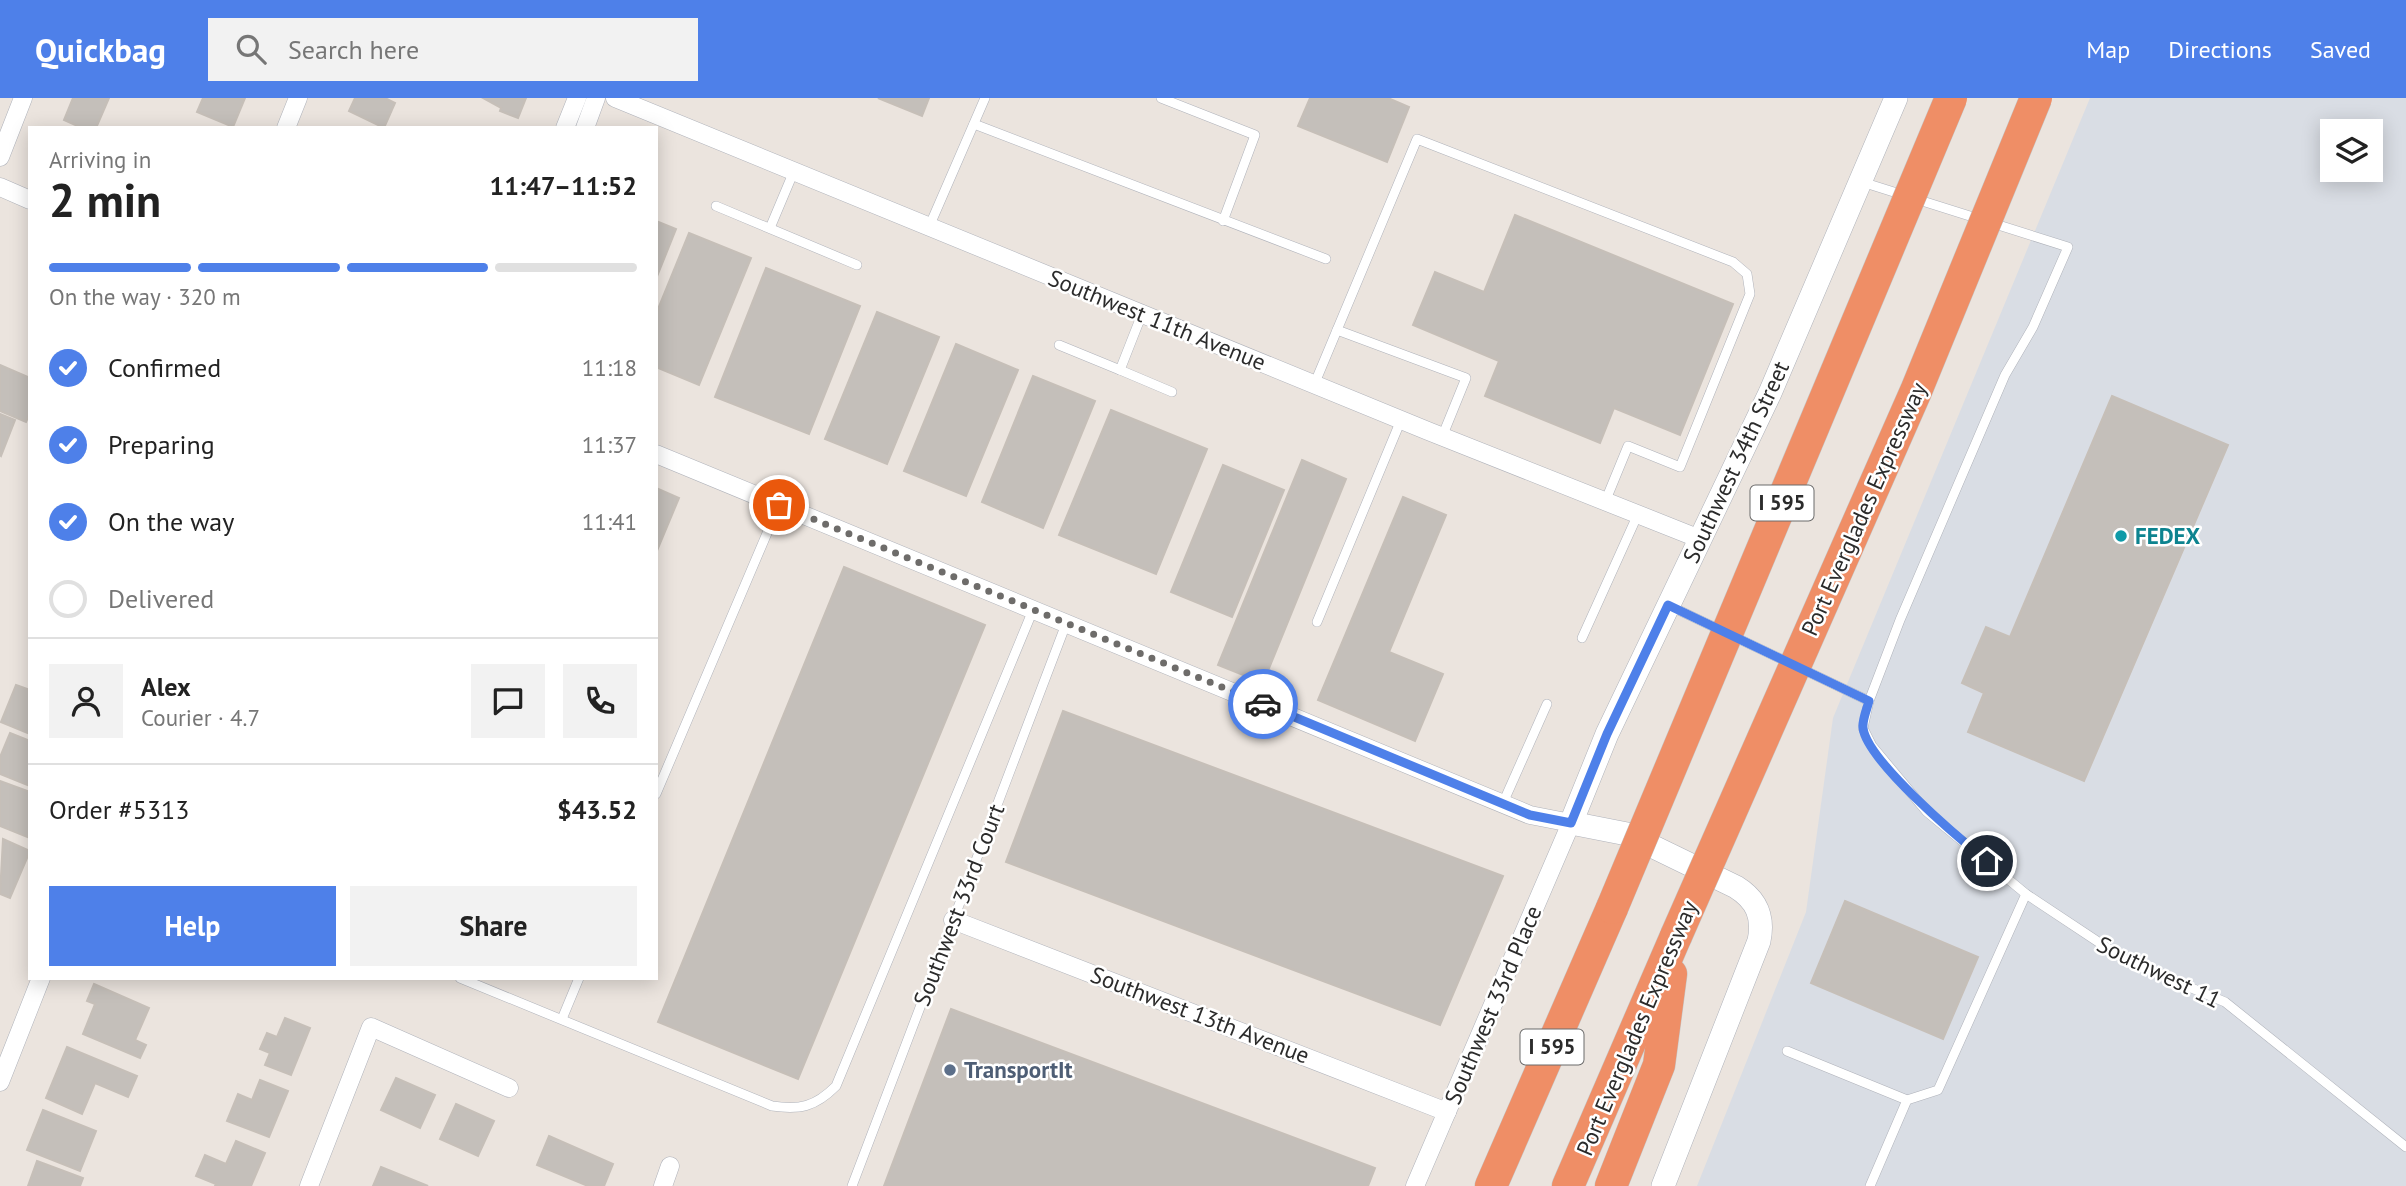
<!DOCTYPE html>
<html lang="en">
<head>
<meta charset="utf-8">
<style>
  body { margin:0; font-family:"PT Sans",sans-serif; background:#f2f2f2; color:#222; height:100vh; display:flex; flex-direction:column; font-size:26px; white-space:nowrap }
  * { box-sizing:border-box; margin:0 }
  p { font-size:23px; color:#767676 }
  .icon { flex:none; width:38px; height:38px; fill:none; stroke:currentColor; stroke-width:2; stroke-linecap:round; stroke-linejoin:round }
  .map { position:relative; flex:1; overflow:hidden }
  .panel { position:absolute; left:28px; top:28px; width:630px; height:854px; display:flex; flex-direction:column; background:#fff; border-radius:0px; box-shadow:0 4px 18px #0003 }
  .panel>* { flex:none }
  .tools { position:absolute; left:2320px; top:21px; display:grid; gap:14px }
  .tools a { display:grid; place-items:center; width:63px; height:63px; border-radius:0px; background:#fff; box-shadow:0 4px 18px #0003; font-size:35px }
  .pin { position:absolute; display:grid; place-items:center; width:60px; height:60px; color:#fff; margin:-30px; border:4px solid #fff; border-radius:50%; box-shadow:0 2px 7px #0007 }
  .courier { position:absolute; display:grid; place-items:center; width:70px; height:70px; margin:-35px; border:5px solid #4e80e9; border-radius:50%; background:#fff; color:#222; box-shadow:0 2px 9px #0007 }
  .head em { font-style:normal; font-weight:700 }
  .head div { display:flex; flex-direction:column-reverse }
  .head { display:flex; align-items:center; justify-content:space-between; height:119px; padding:0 21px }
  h1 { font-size:46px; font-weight:700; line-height:52px }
  .bar { display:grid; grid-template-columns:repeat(4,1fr); gap:10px 7px; align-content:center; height:84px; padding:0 21px }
  .bar i { height:9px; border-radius:5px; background:#e0e0e0 }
  .bar .selected { background:#4e80e9 }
  .bar p { grid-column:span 4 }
  .line { display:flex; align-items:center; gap:18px; padding:0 21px; border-top:2px solid #e0e0e0 }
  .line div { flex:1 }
  .round { display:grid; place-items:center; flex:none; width:74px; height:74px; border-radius:0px; background:#f2f2f2 }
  ol { padding:0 21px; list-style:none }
  li { display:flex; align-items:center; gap:21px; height:77px }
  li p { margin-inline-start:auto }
  li .icon { padding:7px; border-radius:50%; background:#4e80e9; color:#fff; stroke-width:4 }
  li:last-child { color:#767676 }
  li i { width:38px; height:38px; border:4px solid #e0e0e0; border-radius:50% }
  .action { display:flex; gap:14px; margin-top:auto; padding:14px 21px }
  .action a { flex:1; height:80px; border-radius:0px; background:#4e80e9; color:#fff; font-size:28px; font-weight:700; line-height:80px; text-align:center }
  .action a+a { background:#f2f2f2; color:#222 }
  header { display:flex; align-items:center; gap:42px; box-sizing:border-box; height:98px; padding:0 35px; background:#4e80e9; color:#fff }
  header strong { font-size:33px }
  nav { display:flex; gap:38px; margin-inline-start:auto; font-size:24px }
  .search { width:490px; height:63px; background:#f2f2f2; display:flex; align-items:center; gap:18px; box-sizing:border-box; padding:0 24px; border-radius:0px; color:#767676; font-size:26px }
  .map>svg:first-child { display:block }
  .airport { fill:#d9dde4; fill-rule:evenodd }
  .building { fill:#c4bfba; stroke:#c6bfb8; stroke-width:2 }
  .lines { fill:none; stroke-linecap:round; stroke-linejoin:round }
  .service-casing { stroke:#afb2ba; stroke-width:10 }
  .minor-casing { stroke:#afb2ba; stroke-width:19 }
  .tertiary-casing { stroke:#afb2ba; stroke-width:24 }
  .motorway-casing { stroke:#c4c4c4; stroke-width:33 }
  .service { stroke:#fff; stroke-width:9 }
  .minor { stroke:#fff; stroke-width:18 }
  .tertiary { stroke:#fff; stroke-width:23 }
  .motorway { stroke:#ef8e66; stroke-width:32 }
  .motorway-bridge-casing { stroke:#c4c4c4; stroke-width:33; stroke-linecap:butt }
  .motorway-bridge { stroke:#ef8e66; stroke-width:32 }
  .done { stroke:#6e6c6a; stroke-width:7; stroke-dasharray:0 12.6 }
  .route { stroke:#4e80e9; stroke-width:9 }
  .culture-dot { fill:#0f9aa8; stroke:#fff; stroke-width:2.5 }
  .service-dot { fill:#5c6f8a; stroke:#fff; stroke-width:2.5 }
  .labels { text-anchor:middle; stroke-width:5; stroke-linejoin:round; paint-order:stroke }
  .shield { fill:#fff; stroke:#6b6b6b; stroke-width:2 }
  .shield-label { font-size:21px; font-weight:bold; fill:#2b2b2b }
  .street-label { font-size:23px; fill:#2b2b2b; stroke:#fff }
  .culture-label { font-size:23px; font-weight:bold; fill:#0d838f; stroke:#fff; text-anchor:start }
  .service-label { font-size:23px; font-weight:bold; fill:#4e5e75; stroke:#fff; text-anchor:start }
</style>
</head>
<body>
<header>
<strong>Quickbag</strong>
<div class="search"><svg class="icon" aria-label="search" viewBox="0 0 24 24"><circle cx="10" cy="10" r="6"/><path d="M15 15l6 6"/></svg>Search here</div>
<nav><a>Map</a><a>Directions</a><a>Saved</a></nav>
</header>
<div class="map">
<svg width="2406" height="1088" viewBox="0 0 2406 1088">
  <rect width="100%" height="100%" fill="#ebe4de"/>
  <!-- airport -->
  <path class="airport" d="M2090 0H2406V1088H1697L1806 814 1833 620ZM2333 33H2371V72H2333Z"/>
  <!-- building -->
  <g class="building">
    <path d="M73 0H109L96 30H82L64 22Z"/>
    <path d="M203 0H245L233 29 197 14Z"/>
    <path d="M355 0H385L395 5 384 30 349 13Z"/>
    <path d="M483 0H526L518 20 500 13 501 10Z"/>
    <path d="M878 0H929L922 18Z"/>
    <path d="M1310 0H1388L1409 9 1387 64 1298 28Z"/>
    <path d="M1515 117 1733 206 1680 337 1614 310 1600 345 1485 298 1499 263 1413 227 1435 174 1484 194Z"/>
    <path d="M656 123 676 131 656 181Z"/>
    <path d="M689 135 751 160 699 287 656 269V216Z"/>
    <path d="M766 170 860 208 809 336 715 299Z"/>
    <path d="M877 214 939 239 887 366 825 341Z"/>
    <path d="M956 246 1018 272 966 398 904 373Z"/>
    <path d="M0 267 30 280V315L26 324 0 313Z"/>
    <path d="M1033 278 1095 303 1043 430 982 404Z"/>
    <path d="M2112 298 2228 347 2084 683 1968 634 1984 595 1962 585 1986 529 2010 539Z"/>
    <path d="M1111 312 1207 351 1156 476 1059 437Z"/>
    <path d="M0 316 15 322 1 358 0 357Z"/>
    <path d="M1302 362 1346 381 1263 585 1218 567Z"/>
    <path d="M1223 367 1284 392 1232 519 1171 494Z"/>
    <path d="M656 390 679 400 656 455Z"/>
    <path d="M1403 399 1446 417 1389 554 1443 576 1415 643 1318 602Z"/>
    <path d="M844 469 985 527 798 981 658 924Z"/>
    <path d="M16 587 30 592V636L1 624Z"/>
    <path d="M1063 613 1503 778 1440 927 1006 764Z"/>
    <path d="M10 635 30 643V688L0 676V659Z"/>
    <path d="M0 683 30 694V740L0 728Z"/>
    <path d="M3 741 30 753 10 800 0 796Z"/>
    <path d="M1845 803 1978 859 1943 941 1811 885Z"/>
    <path d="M94 886 149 910 135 942 146 947 140 960 83 936 95 906 87 903Z"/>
    <path d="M951 911 1375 1070 1368 1088H884Z"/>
    <path d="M285 920 310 930 291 977 265 967 270 955 260 951 267 935 277 939Z"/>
    <path d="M67 949 137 978 128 999 95 985 82 1016 46 1000Z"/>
    <path d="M396 980 435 997 420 1030 381 1012Z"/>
    <path d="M260 982 288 993 269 1039 227 1023 238 996 252 1002Z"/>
    <path d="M456 1006 494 1023 478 1058 440 1041Z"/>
    <path d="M43 1012 96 1033 80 1073 27 1052Z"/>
    <path d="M549 1038 613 1066 604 1088H588L537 1067Z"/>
    <path d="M236 1043 265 1055 251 1088H215L216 1086 196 1078 205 1057 226 1066Z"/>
    <path d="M37 1063 83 1080 80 1088H28Z"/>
    <path d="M381 1069 428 1088H373Z"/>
  </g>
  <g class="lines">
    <defs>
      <g id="service">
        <path d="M1161 0 1255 37 1223 123"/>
        <path d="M974 26 1326 161"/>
        <path d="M1862 84 2068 149 2033 229 2005 277 1900 522 1869 603 1863 630 1872 648 1927 714 2026 796 2127 863 2225 904 2406 1049"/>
        <path d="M716 108 857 167"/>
        <path d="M929 129 985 0"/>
        <path d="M770 130 794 73"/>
        <path d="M1337 232 1466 280 1442 339"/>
        <path d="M1059 247 1120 272 1142 216"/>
        <path d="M1120 272 1172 294"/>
        <path d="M1314 287 1417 41 1733 164 1747 176 1750 196 1680 369 1628 348 1605 404"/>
        <path d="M1670 508 1869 603"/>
        <path d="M1317 524 1401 322"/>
        <path d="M1582 540 1638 416"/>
        <path d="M656 696 779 407"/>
        <path d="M1503 705 1547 606"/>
        <path d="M460 880 772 1008C800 1012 815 1009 836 988L1033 512"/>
        <path d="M562 921 579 880"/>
        <path d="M1787 953 1907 1002"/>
        <path d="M852 1088 1066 526"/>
        <path d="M1870 1088 1907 1002 1938 992 2026 796"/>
      </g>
      <g id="minor">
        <path d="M615 0 1428 333 1700 441"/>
        <path d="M286 30 298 0"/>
        <path d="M565 30 577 0"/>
        <path d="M585 30 596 0"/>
        <path d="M0 59 23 0"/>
        <path d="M0 89 30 102"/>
        <path d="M656 356 1530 717 1571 725 1415 1088"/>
        <path d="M953 822 1447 1014"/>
        <path d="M0 984 41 880"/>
        <path d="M309 1088 371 929 509 990"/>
        <path d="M663 1088 670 1068"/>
      </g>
      <path id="tertiary" d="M1663 1088 1759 843C1764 819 1757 802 1736 789L1627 736 1571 725 1607 636 1770 295 1896 0"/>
      <g id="motorway">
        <path d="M1491 1088 1612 810"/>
        <path d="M1568 1088 1676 838"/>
        <path d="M1611 1088 1659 967 1671 876"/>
      </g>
    </defs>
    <!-- service casing -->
    <use href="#service" class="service-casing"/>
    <!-- minor casing -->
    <use href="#minor" class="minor-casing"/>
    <!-- tertiary casing -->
    <use href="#tertiary" class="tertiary-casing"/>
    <!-- motorway casing -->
    <use href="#motorway" class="motorway-casing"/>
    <!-- service -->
    <use href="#service" class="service"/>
    <!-- minor -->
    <use href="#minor" class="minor"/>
    <!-- tertiary -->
    <use href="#tertiary" class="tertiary"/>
    <!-- motorway -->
    <use href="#motorway" class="motorway"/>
    <defs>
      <g id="motorway-bridge">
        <path d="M1612 810 1951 0"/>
        <path d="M1676 838 1916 293 2036 0"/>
      </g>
    </defs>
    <!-- motorway-bridge casing -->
    <use href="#motorway-bridge" class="motorway-bridge-casing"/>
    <!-- motorway-bridge -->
    <use href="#motorway-bridge" class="motorway-bridge"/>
  </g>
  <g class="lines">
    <!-- done -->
    <path class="done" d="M779 407 1263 606"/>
    <!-- route -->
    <path class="route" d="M1263 606 1530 717 1571 725 1607 636 1668 507 1869 603C1867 611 1862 622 1863 630 1867 663 1960 741 1987 763"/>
  </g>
  <!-- markers -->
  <circle class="culture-dot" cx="2121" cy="438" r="7"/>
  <circle class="service-dot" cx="950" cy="972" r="7"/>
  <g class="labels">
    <!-- shield labels -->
    <g class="shield">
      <rect x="1750.5" y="387.5" width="63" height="35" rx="5"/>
      <rect x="1520.5" y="931.5" width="63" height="35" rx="5"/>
    </g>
    <g class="shield-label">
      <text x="1782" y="412">I 595</text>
      <text x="1552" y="956">I 595</text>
    </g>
    <!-- street labels -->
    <g class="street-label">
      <text transform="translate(1157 222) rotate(22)" y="8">Southwest 11th Avenue</text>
      <text transform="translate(1736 364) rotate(-65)" y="8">Southwest 34th Street</text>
      <text transform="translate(1864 411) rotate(-66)" y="8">Port Everglades Expressway</text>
      <text transform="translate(959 807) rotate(-69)" y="8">Southwest 33rd Court</text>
      <text transform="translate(2159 874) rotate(26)" y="8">Southwest 11</text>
      <text transform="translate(1493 907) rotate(-67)" y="8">Southwest 33rd Place</text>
      <text transform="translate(1200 917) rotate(21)" y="8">Southwest 13th Avenue</text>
      <text transform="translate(1637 930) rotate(-67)" y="8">Port Everglades Expressway</text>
    </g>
    <!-- culture labels -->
    <g class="culture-label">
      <text x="2135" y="446">FEDEX</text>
    </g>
    <!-- service labels -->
    <g class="service-label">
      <text x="964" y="980">TransportIt</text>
    </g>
  </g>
</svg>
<div class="tools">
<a><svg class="icon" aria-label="layers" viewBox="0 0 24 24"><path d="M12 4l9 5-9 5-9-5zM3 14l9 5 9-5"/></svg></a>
</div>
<div class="pin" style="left:779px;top:407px;background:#ea580c"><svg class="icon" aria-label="bag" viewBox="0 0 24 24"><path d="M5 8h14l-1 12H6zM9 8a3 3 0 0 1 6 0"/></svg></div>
<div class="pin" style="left:1987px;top:763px;background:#1f2937"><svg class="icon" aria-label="home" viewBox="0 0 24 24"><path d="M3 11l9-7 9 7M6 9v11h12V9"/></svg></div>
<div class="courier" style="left:1263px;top:606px"><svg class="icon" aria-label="car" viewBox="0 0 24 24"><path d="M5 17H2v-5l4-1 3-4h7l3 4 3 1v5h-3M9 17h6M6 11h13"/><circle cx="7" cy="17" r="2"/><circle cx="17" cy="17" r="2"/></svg></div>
<section class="panel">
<div class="head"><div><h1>2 min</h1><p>Arriving in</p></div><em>11:47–11:52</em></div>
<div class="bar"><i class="selected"></i><i class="selected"></i><i class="selected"></i><i></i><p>On the way · 320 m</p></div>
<ol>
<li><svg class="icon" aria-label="check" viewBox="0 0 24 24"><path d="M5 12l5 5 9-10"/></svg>Confirmed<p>11:18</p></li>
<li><svg class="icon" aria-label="check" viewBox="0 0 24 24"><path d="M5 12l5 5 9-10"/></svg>Preparing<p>11:37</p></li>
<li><svg class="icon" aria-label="check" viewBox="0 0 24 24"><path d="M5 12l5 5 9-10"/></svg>On the way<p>11:41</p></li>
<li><i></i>Delivered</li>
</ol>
<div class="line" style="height:126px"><a class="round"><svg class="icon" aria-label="person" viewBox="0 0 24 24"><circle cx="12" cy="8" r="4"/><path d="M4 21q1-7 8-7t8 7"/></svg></a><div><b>Alex</b><p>Courier · 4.7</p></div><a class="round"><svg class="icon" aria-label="chat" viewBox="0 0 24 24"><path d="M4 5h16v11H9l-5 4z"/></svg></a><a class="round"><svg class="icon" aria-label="phone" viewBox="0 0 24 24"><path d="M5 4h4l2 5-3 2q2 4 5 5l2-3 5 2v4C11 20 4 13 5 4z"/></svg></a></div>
<div class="line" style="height:91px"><div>Order #5313</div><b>$43.52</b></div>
<div class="action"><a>Help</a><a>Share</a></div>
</section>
</div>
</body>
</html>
